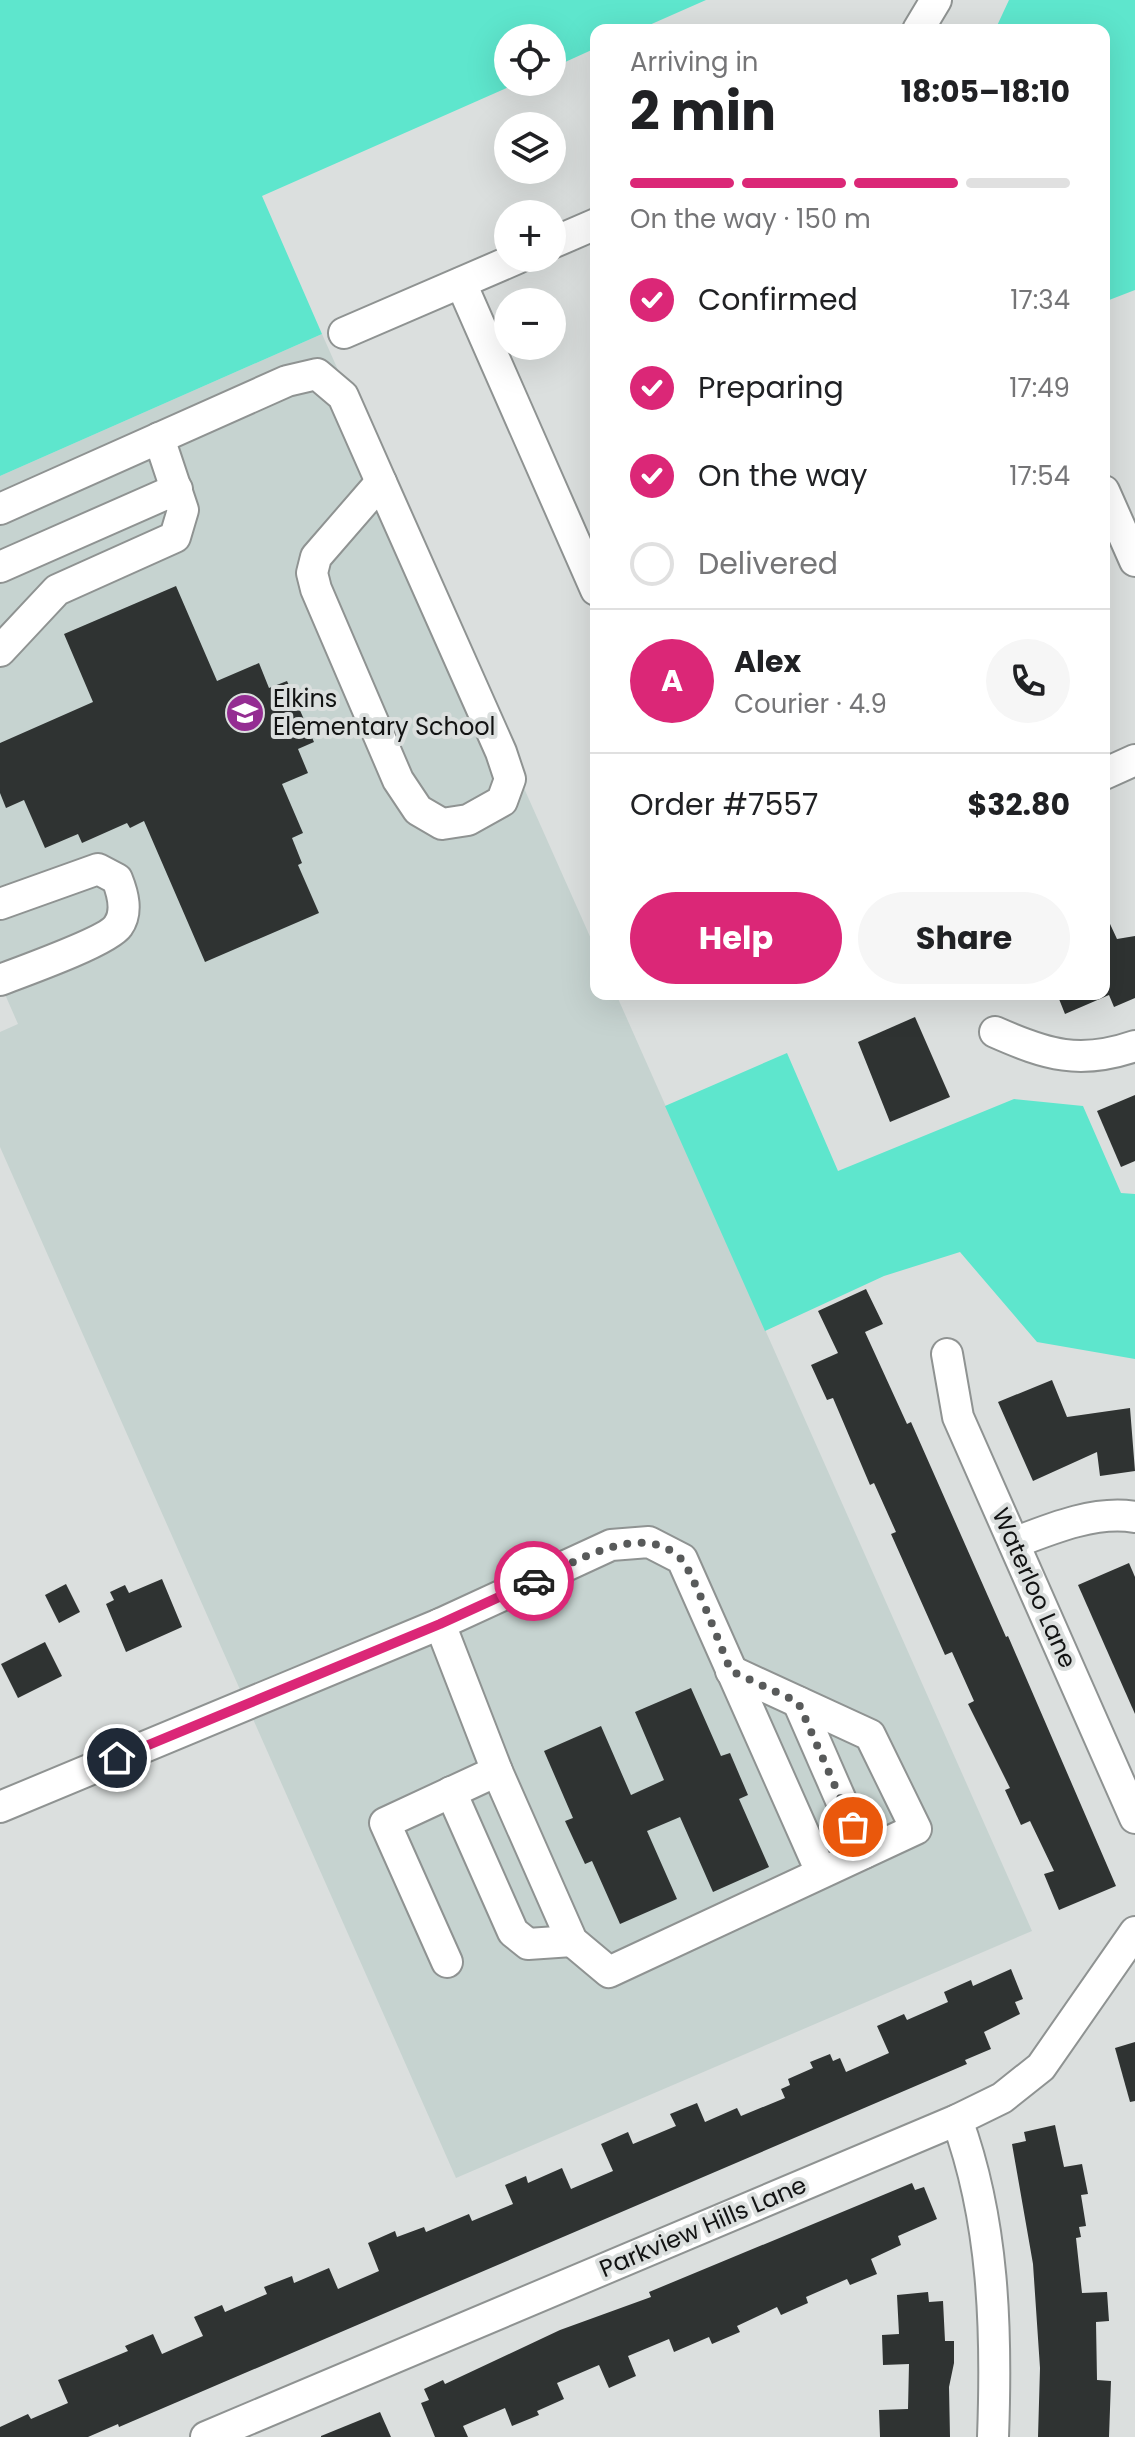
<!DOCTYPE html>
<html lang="en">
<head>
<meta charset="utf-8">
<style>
  body { margin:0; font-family:Poppins,sans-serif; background:#f6f6f6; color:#202124; height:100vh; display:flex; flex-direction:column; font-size:30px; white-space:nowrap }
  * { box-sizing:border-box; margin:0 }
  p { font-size:26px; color:#757577 }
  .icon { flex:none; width:44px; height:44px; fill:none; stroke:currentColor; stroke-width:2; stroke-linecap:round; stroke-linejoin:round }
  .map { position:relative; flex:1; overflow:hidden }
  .side { position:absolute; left:590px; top:24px; width:520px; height:976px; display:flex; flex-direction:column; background:#fff; border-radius:16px; box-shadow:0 8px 32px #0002 }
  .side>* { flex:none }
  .controls { position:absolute; left:494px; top:24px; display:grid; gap:16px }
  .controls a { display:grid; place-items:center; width:72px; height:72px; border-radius:50%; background:#fff; box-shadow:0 8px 32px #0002; font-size:40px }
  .pin { position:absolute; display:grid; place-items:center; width:68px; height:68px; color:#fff; margin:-34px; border:4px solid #fff; border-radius:50%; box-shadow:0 2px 8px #0007 }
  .courier { position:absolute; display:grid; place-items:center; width:80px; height:80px; margin:-40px; border:6px solid #db2777; border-radius:50%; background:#fff; color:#222; box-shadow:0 2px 10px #0007 }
  .summary em { font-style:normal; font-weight:700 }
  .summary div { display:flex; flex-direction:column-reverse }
  .summary { display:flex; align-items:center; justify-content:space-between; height:136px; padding:0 40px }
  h1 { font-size:52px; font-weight:700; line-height:60px }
  .bar { display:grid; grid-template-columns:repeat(4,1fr); gap:12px 8px; align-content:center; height:96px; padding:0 40px }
  .bar i { height:10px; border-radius:6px; background:#e0e0e0 }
  .bar .on { background:#db2777 }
  .bar p { grid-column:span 4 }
  .line { display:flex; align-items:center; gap:20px; padding:0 40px; border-top:2px solid #e0e0e0 }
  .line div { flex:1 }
  .round { display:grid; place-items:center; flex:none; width:84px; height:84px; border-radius:42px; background:#f6f6f6 }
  ol { padding:0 40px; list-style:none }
  li { display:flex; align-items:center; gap:24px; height:88px }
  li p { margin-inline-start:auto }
  li .icon { padding:8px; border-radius:50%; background:#db2777; color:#fff; stroke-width:4 }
  li:last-child { color:#757577 }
  li i { width:44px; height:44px; border:4px solid #e0e0e0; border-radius:50% }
  .cta { display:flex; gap:16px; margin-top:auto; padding:16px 40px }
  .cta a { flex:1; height:92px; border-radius:48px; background:#db2777; color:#fff; font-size:32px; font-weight:700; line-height:92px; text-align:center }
  .cta a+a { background:#f6f6f6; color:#202124 }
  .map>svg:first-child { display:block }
  .built { fill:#c6d3d0 }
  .green { fill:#5ee6cd }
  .building { fill:#2f3332 }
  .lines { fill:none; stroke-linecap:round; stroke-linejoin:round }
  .minor-casing { stroke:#8f9392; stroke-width:34 }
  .minor { stroke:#fff; stroke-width:30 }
  .done { stroke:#585a5a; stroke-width:8; stroke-dasharray:0 14.4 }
  .route { stroke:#db2777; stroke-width:10 }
  .labels { text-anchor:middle; stroke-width:8; stroke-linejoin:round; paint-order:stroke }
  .poi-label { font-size:24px; fill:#121313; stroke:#dbdfde; text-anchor:start }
  .street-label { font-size:24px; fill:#121313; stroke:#dbdfde }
</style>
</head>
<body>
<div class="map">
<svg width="1135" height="2437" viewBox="0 0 1135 2437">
  <rect width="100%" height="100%" fill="#dbdfde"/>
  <!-- built -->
  <path class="built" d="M322 334 596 950V994H616L1032 1931 456 2178 0 1147V1032L18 1024 0 983V476Z"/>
  <!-- green -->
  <g class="green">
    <path d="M0 0H706L638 30H596V48L552 68V38H508V82H520L262 196 322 334 0 476Z"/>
    <path d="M1009 0H1135V290L1104 302V30H995Z"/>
    <path d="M787 1053 838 1171 1014 1099 1083 1106 1121 1193 1135 1194V1359L1037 1342 960 1252 884 1276 765 1331 665 1106Z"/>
  </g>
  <!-- building -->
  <g class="building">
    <path d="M176 586 217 681 259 663 269 688 287 681 314 742 298 749 308 773 282 784 303 833 292 838 302 863 298 865 319 913 205 962 144 821 130 828 127 823 82 843 78 834 45 848 24 800 6 808 0 793V743L93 702 64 634Z"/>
    <path d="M1104 911 1117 939 1135 936V998L1114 1007 1109 995 1065 1014 1057 994H1104Z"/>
    <path d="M915 1017 950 1097 890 1122 858 1042Z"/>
    <path d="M1135 1095V1161L1121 1167 1097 1111Z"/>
    <path d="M866 1289 883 1324 865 1332 907 1424 911 1422 1006 1637 1008 1636 1116 1886 1059 1910 1044 1874 1054 1871 1030 1821 1021 1825 1005 1790 1010 1788 968 1704 974 1701 952 1652 945 1655 891 1534 896 1532 874 1483 870 1485 833 1398 827 1400 811 1365 838 1353 818 1311Z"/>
    <path d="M1052 1380 1067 1417 1130 1408 1135 1471 1100 1476 1097 1452 1033 1481 998 1402Z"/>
    <path d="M1129 1563 1135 1577V1714L1078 1585Z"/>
    <path d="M162 1579 182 1627 126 1652 106 1604 114 1600 110 1592 125 1585 129 1593Z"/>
    <path d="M66 1584 80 1612 59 1623 45 1595Z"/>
    <path d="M45 1642 62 1676 18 1698 1 1664Z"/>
    <path d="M691 1688 721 1756 730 1753 748 1795 739 1799 769 1867 713 1892 680 1817 647 1831 677 1899 620 1924 592 1861 585 1864 565 1821 573 1818 544 1751 601 1726 631 1795 664 1780 635 1712Z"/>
    <path d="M1011 1969 1023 1999 1015 2002 1020 2014 984 2032 991 2049 965 2060 967 2064 119 2427 118 2424 88 2437H0V2427L28 2414 31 2419 68 2403 58 2380 128 2351 125 2346 153 2334 162 2354 203 2336 194 2317 222 2305 225 2312 267 2294 264 2287 292 2276 294 2283 329 2268 338 2289 379 2271 368 2243 395 2231 397 2237 424 2227 426 2232 469 2214 472 2221 513 2204 505 2185 526 2176 528 2183 562 2168 571 2189 613 2171 601 2144 628 2132 633 2144 676 2126 670 2114 697 2103 705 2122 737 2108 741 2116 785 2098 781 2089 790 2085 788 2079 813 2068 810 2062 830 2054 833 2061 840 2058 846 2072 889 2053 877 2026 904 2014 907 2020 948 2002 944 1992 971 1980 973 1986Z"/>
    <path d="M1135 2042V2101L1130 2102 1115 2048Z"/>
    <path d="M1055 2125 1064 2167 1082 2164 1088 2194 1081 2195 1086 2226 1079 2227 1081 2237 1076 2238 1082 2293 1107 2292 1109 2321 1096 2322 1097 2380 1111 2381 1109 2437H1038L1040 2368 1033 2264 1012 2144 1026 2141 1024 2132Z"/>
    <path d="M912 2183 915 2190 924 2187 937 2219 898 2236 901 2245 871 2259 877 2274 850 2285 847 2279 806 2297 808 2303 781 2315 777 2307 737 2326 740 2332 712 2344 709 2337 674 2352 669 2339 628 2356 636 2376 609 2388 599 2365 557 2383 564 2399 537 2411 539 2415 512 2426 505 2408 463 2426 468 2437H435L421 2403 429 2400 424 2389 443 2380 445 2384 560 2330 651 2297 649 2292Z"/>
    <path d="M928 2292 929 2302 943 2301 945 2341H954V2363L949 2387 950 2437H880L879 2410 908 2409 909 2364 883 2365 882 2335 899 2334 897 2295Z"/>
    <path d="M380 2412 391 2437H321V2436Z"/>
  </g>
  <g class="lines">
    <defs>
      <g id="minor">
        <path d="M918 30 936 0"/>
        <path d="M552 243 596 224"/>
        <path d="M461 283 596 590"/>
        <path d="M344 333 518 258"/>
        <path d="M381 482 501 752 510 779 502 801 468 820 442 824 418 810 398 780 316 589 312 573 316 557Z"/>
        <path d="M1104 491 1135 561"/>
        <path d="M0 509 287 381 317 374 343 396 381 482"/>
        <path d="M0 567 177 489"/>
        <path d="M0 651 57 590 175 537 183 510 159 438"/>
        <path d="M1104 774 1135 760"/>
        <path d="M0 904 98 869 117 879C123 894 128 912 118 926 108 941 21 972 0 980"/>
        <path d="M995 1032C1047 1055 1080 1065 1135 1046"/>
        <path d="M947 1354 958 1417 1135 1818"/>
        <path d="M1014 1543C1050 1529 1096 1510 1135 1517"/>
        <path d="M440 1624 497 1771 572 1941 609 1972 916 1829 870 1735 731 1671"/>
        <path d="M798 1702 864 1853"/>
        <path d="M451 1792 513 1932 528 1944 572 1941"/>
        <path d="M0 1807 440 1624 611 1545 649 1542 682 1559 821 1872"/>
        <path d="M447 1962 385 1823 497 1771"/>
        <path d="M957 2120C994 2221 997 2330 993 2437"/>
        <path d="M206 2437 957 2120 1002 2098 1041 2067 1135 1932"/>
      </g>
    </defs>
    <!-- minor casing -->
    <use href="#minor" class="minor-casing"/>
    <!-- minor -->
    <use href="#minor" class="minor"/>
  </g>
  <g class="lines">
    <!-- done -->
    <path class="done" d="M534 1581C573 1563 643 1519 681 1559 692 1569 722 1651 731 1671L798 1702 853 1827"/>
    <!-- route -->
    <path class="route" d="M117 1758 440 1624 534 1581"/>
  </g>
  <!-- icons -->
  <defs>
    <symbol id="school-disc" viewBox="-11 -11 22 22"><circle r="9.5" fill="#942d92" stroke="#dbdfde"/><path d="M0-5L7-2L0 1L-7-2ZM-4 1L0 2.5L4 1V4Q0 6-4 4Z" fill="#fff"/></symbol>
  </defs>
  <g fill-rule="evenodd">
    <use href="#school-disc" x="223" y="691" width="44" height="44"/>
  </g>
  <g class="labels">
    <!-- poi labels -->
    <g class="poi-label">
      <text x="273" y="707">Elkins<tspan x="273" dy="28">Elementary School</tspan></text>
    </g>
    <!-- street labels -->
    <g class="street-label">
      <text transform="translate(1034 1588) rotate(66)" y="8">Waterloo Lane</text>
      <text transform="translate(703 2227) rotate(-23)" y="8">Parkview Hills Lane</text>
    </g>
  </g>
</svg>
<div class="controls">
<a><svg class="icon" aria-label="locate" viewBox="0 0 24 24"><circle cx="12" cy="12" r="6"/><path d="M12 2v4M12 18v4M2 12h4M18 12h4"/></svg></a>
<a><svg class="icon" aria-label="layers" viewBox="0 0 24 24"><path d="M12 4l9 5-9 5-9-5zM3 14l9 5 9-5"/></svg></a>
<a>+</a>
<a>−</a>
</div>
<div class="pin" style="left:853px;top:1827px;background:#ea580c"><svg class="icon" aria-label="bag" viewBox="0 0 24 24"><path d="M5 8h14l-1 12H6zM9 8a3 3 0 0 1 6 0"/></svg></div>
<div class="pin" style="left:117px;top:1758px;background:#1f2937"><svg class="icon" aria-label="home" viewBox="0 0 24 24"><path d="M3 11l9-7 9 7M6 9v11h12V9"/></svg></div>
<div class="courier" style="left:534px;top:1581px"><svg class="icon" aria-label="car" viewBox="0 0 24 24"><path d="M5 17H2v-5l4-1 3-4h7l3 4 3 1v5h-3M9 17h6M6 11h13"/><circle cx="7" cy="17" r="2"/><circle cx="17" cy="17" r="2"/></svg></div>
<section class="side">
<div class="summary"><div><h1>2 min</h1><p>Arriving in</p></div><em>18:05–18:10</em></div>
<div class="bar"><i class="on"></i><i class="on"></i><i class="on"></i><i></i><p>On the way · 150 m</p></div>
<ol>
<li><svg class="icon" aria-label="check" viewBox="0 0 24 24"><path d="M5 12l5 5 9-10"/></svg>Confirmed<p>17:34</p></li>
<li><svg class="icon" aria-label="check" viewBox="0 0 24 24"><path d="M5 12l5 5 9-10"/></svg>Preparing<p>17:49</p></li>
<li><svg class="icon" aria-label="check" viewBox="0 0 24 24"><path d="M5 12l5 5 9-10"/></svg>On the way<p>17:54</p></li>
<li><i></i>Delivered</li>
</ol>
<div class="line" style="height:144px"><b class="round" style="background:#db2777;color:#fff">A</b><div><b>Alex</b><p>Courier · 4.9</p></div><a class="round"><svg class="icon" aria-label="phone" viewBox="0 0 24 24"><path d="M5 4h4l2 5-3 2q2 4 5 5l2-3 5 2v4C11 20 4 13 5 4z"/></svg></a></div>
<div class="line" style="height:104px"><div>Order #7557</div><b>$32.80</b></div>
<div class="cta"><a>Help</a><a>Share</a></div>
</section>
</div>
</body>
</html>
